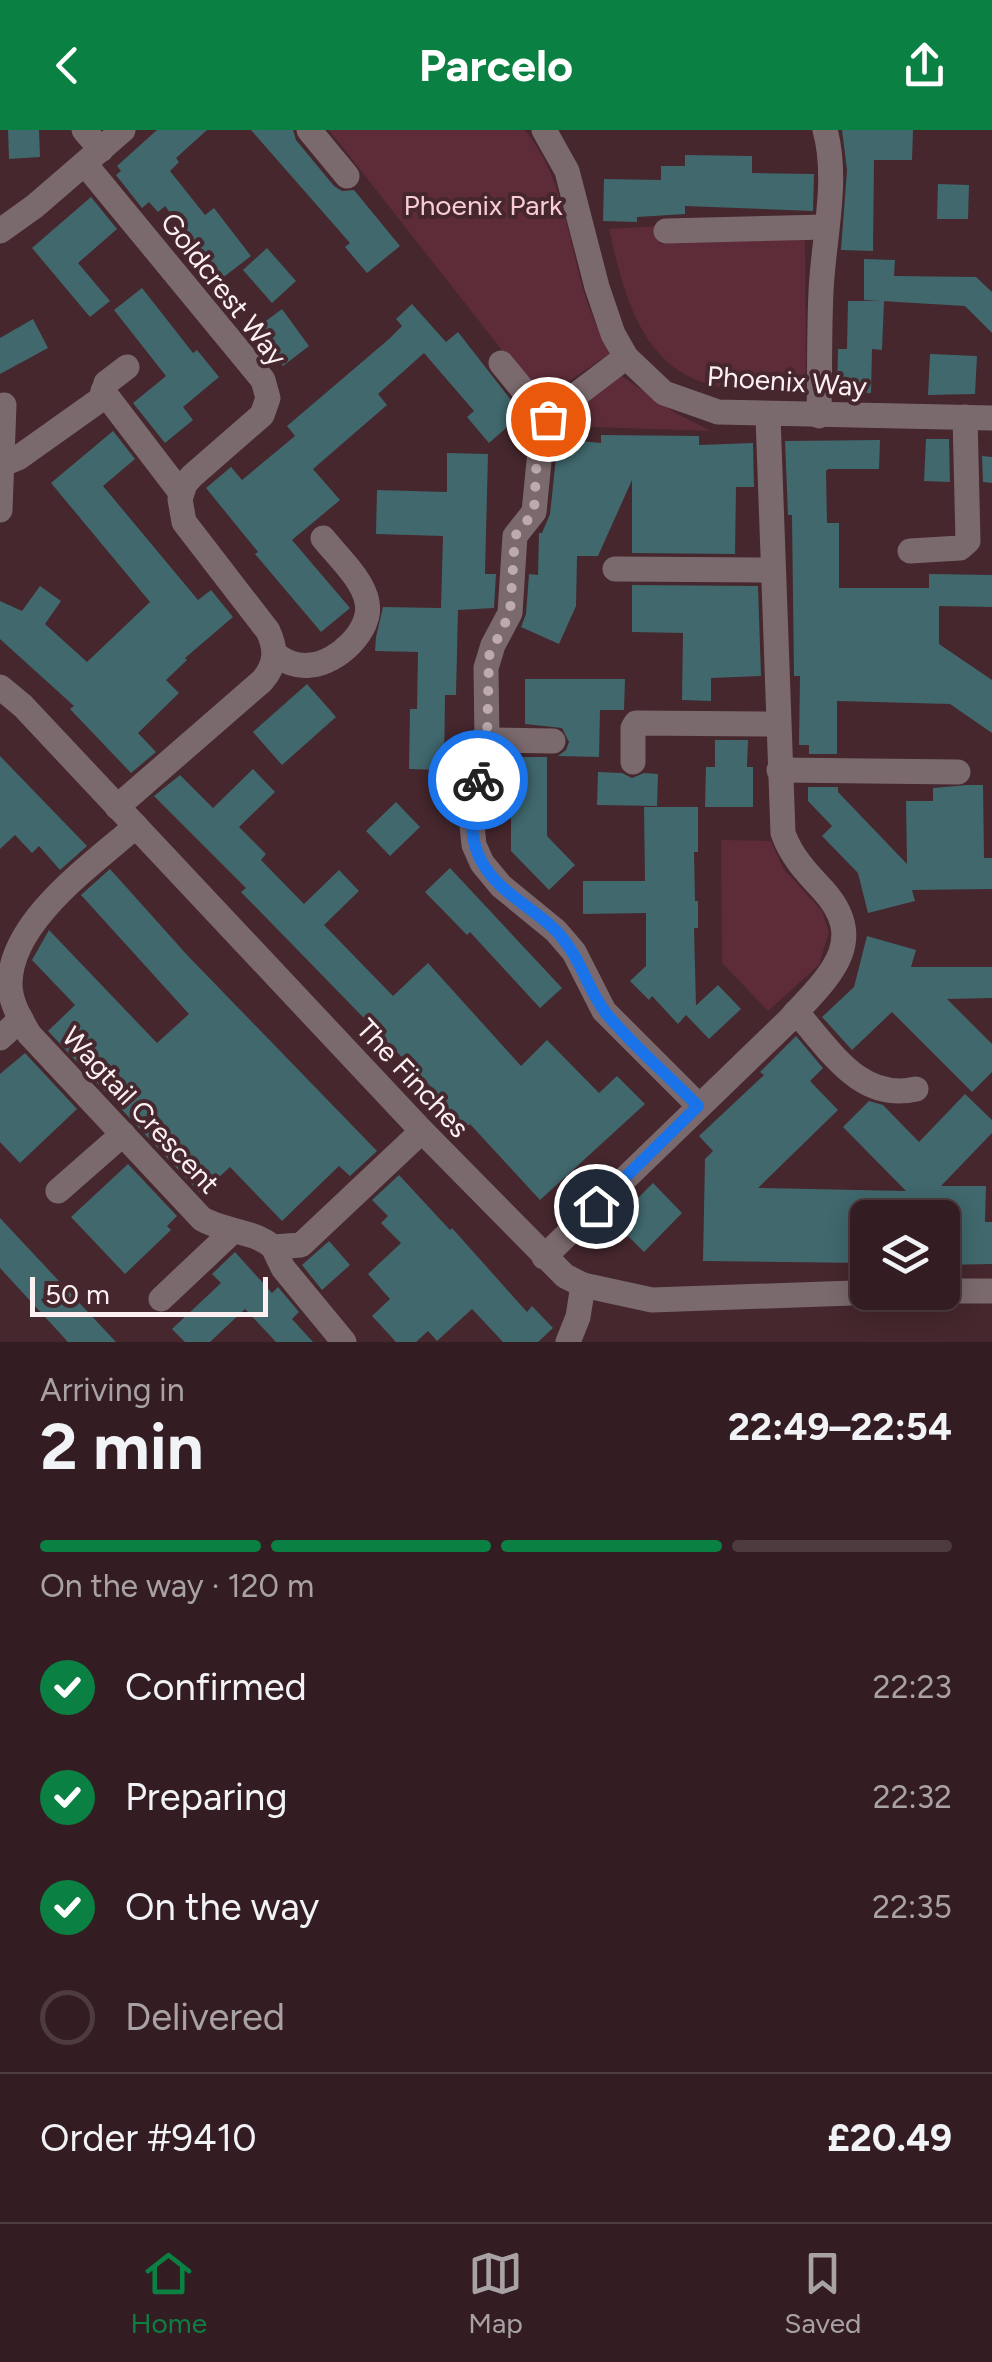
<!DOCTYPE html>
<html lang="en">
<head>
<meta charset="utf-8">
<style>
  body { margin:0; font-family:Figtree,sans-serif; background:#3c262a; color:#f1f3f6; height:100vh; display:flex; flex-direction:column; font-size:38px; white-space:nowrap }
  * { box-sizing:border-box; margin:0 }
  p { font-size:32px; color:#a9a2a5 }
  .icon { flex:none; width:55px; height:55px; fill:none; stroke:currentColor; stroke-width:2; stroke-linecap:round; stroke-linejoin:round }
  .map { position:relative; height:1212px; overflow:hidden }
  .sheet { display:flex; flex-direction:column; background:#341d22; flex:1 }
  .sheet>* { flex:none }
  .fabs { position:absolute; left:850px; top:1070px; display:grid; gap:20px }
  .fabs a { display:grid; place-items:center; width:110px; height:110px; border-radius:15px; background:#341d22; box-shadow:0 5px 25px #0003,0 0 0 2px #4e3b40; font-size:50px }
  .scale { position:absolute; left:30px; bottom:25px; width:238px; box-sizing:border-box; padding-left:10px; border:5px solid #fcf0f2; border-top:0; font-size:28px; line-height:35px; white-space:nowrap; color:#fcf0f2; -webkit-text-stroke:8px #45272d; paint-order:stroke }
  .pin { position:absolute; display:grid; place-items:center; width:85px; height:85px; color:#fff; margin:-42px; border:5px solid #fff; border-radius:50%; box-shadow:0 2px 10px #0007 }
  .courier { position:absolute; display:grid; place-items:center; width:100px; height:100px; margin:-50px; border:8px solid #1a73e8; border-radius:50%; background:#fff; color:#222; box-shadow:0 2px 12px #0007 }
  .head em { font-style:normal; font-weight:700 }
  .head div { display:flex; flex-direction:column-reverse }
  .head { display:flex; align-items:center; justify-content:space-between; height:170px; padding:0 40px }
  h1 { font-size:65px; font-weight:700; line-height:75px }
  .bar { display:grid; grid-template-columns:repeat(4,1fr); gap:15px 10px; align-content:center; height:120px; padding:0 40px }
  .bar i { height:12px; border-radius:8px; background:#4e3b40 }
  .bar .current { background:#0b8043 }
  .bar p { grid-column:span 4 }
  .line { display:flex; align-items:center; gap:25px; padding:0 40px; border-top:2px solid #4e3b40 }
  .line div { flex:1 }
  ol { padding:0 40px; list-style:none }
  li { display:flex; align-items:center; gap:30px; height:110px }
  li p { margin-inline-start:auto }
  li .icon { padding:10px; border-radius:50%; background:#0b8043; color:#fff; stroke-width:4 }
  li:last-child { color:#a9a2a5 }
  li i { width:55px; height:55px; border:5px solid #4e3b40; border-radius:50% }
  header { display:flex; justify-content:space-between; align-items:center; height:130px; padding:0 40px; background:#0b8043; color:#fff; font-size:45px; font-weight:700 }
  .dock { display:flex; justify-content:space-around; align-items:center; height:140px; border-top:2px solid #4e3b40; background:#341d22; font-size:28px; color:#a9a2a5 }
  .dock a { display:grid; justify-items:center; gap:5px }
  .dock .current { color:#0b8043 }
  .map>svg:first-child { display:block }
  .green { fill:#5d2c38 }
  .building { fill:#40686d }
  .lines { fill:none; stroke-linecap:round; stroke-linejoin:round }
  .minor { stroke:#7b6a6d; stroke-width:25 }
  .done { stroke:#bcaaad; stroke-width:10; stroke-dasharray:0 18 }
  .route { stroke:#1a73e8; stroke-width:12 }
  .labels { text-anchor:middle; stroke-width:8; stroke-linejoin:round; paint-order:stroke }
  .park-label { font-size:28px; fill:#f9ccd5; stroke:#45272d }
  .street-label { font-size:28px; fill:#fcf0f2; stroke:#45272d }
</style>
</head>
<body>
<header><svg class="icon" aria-label="back" viewBox="0 0 24 24"><path d="M15 5l-7 7 7 7"/></svg>Parcelo<svg class="icon" aria-label="share" viewBox="0 0 24 24"><path d="M12 15V3M7 8l5-5 5 5M5 13v7h14v-7"/></svg></header>
<div class="map">
<svg width="992" height="1212" viewBox="0 0 992 1212">
  <rect width="100%" height="100%" fill="#45272d"/>
  <!-- green -->
  <g class="green">
    <path d="M329 0H525C561 45 567 98 581 152 588 177 598 200 609 224L541 270Z"/>
    <path d="M659 96V114L805 103 806 240 802 258C775 258 744 262 716 256 640 239 624 163 609 99Z"/>
    <path d="M620 245 677 284 711 301 562 296 561 291Z"/>
    <path d="M721 710 771 711 783 738 822 781 829 802 819 835 768 881 722 833Z"/>
  </g>
  <!-- building -->
  <g class="building">
    <path d="M8 0H39L40 27 9 29Z"/>
    <path d="M157 0H207L176 28 179 32 170 41 205 85 214 78 251 126 221 149 165 76 158 82 149 72 142 78 116 45 121 41 117 36Z"/>
    <path d="M251 0H293L296 10 334 56 342 61 354 60 400 116 367 143 345 117 350 113Z"/>
    <path d="M842 0H913L912 30H874L873 121 841 120 847 40Z"/>
    <path d="M685 25 752 26V43L814 44 813 81 685 76V84L637 87V92L603 91 604 49 661 50V36H685Z"/>
    <path d="M938 54 969 55 968 89H937Z"/>
    <path d="M91 67 117 99 78 133 110 171 90 187 32 118Z"/>
    <path d="M267 118 296 151 272 173 243 140Z"/>
    <path d="M864 129 895 130 894 146 976 147 992 162V203L965 176 864 170Z"/>
    <path d="M142 158 193 223 197 220 219 247 183 277 193 290 165 313 133 273 166 246 114 180Z"/>
    <path d="M848 171H884L882 220 872 219 871 263 837 262 838 219H847Z"/>
    <path d="M412 174 446 212 458 202 522 284 489 313 467 287 474 281 424 223 378 264 387 275 313 339 340 370 292 410 350 478 321 502 255 424 258 422 206 358 231 337 242 350 295 306 287 296 389 209 402 196 396 189Z"/>
    <path d="M282 179 309 216 283 236 255 199Z"/>
    <path d="M33 189 48 218 0 244V208Z"/>
    <path d="M930 224 977 226 975 264 928 265Z"/>
    <path d="M113 301 135 329 103 356 198 470 211 460 233 487 185 528 187 530 166 550 179 563 138 603 156 622 131 643 70 579 74 576 0 509V471L22 481 40 456 61 471 45 494 87 532 150 472 51 353Z"/>
    <path d="M601 305 699 306V315L753 313 754 357H736L735 424 632 423V350L598 426H577L576 476 559 514 521 497 526 484 529 444 538 445 539 403H542L550 384 558 309 601 313Z"/>
    <path d="M926 309H949L950 352 924 351Z"/>
    <path d="M880 310 879 339H828L826 341 827 393H839V458H929V444L992 445V477L939 476V514L992 550V603L950 574 837 571V624H809V615H799L800 546H794L792 385H788L785 311Z"/>
    <path d="M447 323 488 324 485 444H496L494 478 458 480 456 565H445L444 640 409 639 410 579H417L418 522 375 521 376 507 383 477 441 478 443 406 376 404 377 360 447 362Z"/>
    <path d="M982 326 992 327V353L983 352Z"/>
    <path d="M632 455 758 456 761 546 711 548V571L682 570 683 503 632 502Z"/>
    <path d="M525 549H625L624 580H600L599 627 558 626 566 620 569 612 562 598 525 594Z"/>
    <path d="M307 554 336 587 282 635 253 602Z"/>
    <path d="M715 610H748L747 637H753V677H705L706 637H715Z"/>
    <path d="M0 626 87 716 60 740 39 716 32 723 15 705 0 719Z"/>
    <path d="M506 627H547V706L575 735 549 760 511 721V670H506Z"/>
    <path d="M253 639 275 662 239 697 266 724 261 730 304 774 339 740 359 761 324 795 393 866 428 833 521 936 547 910 599 963 617 946 645 974 540 1070 470 994 465 998 433 963 435 961 241 762 246 758 154 666 180 645 213 678Z"/>
    <path d="M598 642 622 643 632 648 644 643 658 644 657 676 597 675Z"/>
    <path d="M967 655H983L984 728H992V759L912 760 915 771 868 783 858 743 822 706 832 696 808 671V657H838V662L907 734 906 671H933V658Z"/>
    <path d="M396 672 420 697 390 726 366 701Z"/>
    <path d="M644 677H698V722H694L695 771H698V798H694L696 876 689 882 718 855 741 879 709 909 686 885 678 894 652 866 649 870 630 851 646 836V783L583 784V751H645Z"/>
    <path d="M450 738 562 858 540 878 470 802 467 805 425 762Z"/>
    <path d="M110 739 188 826 377 1021 350 1046 339 1036 282 1091 230 1037 201 1064 48 901 75 875 32 830 49 800 157 913 189 884 81 765Z"/>
    <path d="M867 806 916 820 911 837H992V868L947 869 992 914V942L972 962 892 882 852 920 822 887 854 857Z"/>
    <path d="M796 906 823 938 810 951 838 980 758 1058 906 1061 843 997 869 971 883 975 919 1012 965 964 992 990V1003L941 1056H986L985 1092H992V1134L942 1135V1088H868V1133L703 1131 705 1029 713 1021 699 1006 764 945 760 942Z"/>
    <path d="M25 923 77 979 20 1033 0 1012V944Z"/>
    <path d="M128 1034 177 1086 167 1096 171 1100 125 1144 71 1087Z"/>
    <path d="M399 1045 450 1100 452 1098 527 1182 532 1176 553 1198 538 1212H503L472 1179 437 1211 428 1201 416 1212H396L372 1186 390 1169 368 1144 401 1113 381 1093 388 1086 372 1070Z"/>
    <path d="M653 1053 682 1083 644 1122 614 1092Z"/>
    <path d="M0 1088 116 1212H68L0 1138Z"/>
    <path d="M329 1111 350 1135 322 1160 302 1135Z"/>
    <path d="M235 1122 272 1163 278 1157 299 1182 292 1189 313 1212H276L245 1179 210 1212H185L172 1199 221 1153 212 1144Z"/>
  </g>
  <g class="lines">
    <!-- minor -->
    <g class="minor">
      <path d="M84 0 101 20"/>
      <path d="M309 0 347 46"/>
      <path d="M544 0 567 41 597 157 613 204 626 227 664 263 718 282 992 288"/>
      <path d="M85 34 263 250 268 268 262 285 192 346 185 354 180 369 184 392 268 501C277 520 276 535 262 551L117 677"/>
      <path d="M0 101 35 76 123 0"/>
      <path d="M666 101 826 97"/>
      <path d="M626 227 555 281 542 301 534 382 515 406 510 483 493 515 486 538 487 610 472 674V695L474 715 482 733 501 756 556 801 574 822 604 881 698 975"/>
      <path d="M501 233 547 289"/>
      <path d="M103 261 181 363"/>
      <path d="M819 286C820 245 819 204 821 162 823 110 839 51 825 0"/>
      <path d="M1 335 18 328 101 269 106 253 127 237"/>
      <path d="M0 380 4 275"/>
      <path d="M910 421 960 418 968 411 965 287"/>
      <path d="M615 439 773 440"/>
      <path d="M275 524C286 532 296 537 311 535 337 533 373 500 367 472 363 449 337 426 323 408"/>
      <path d="M0 557 23 576 422 1001 565 1146 583 1155 652 1170 881 1162"/>
      <path d="M487 610 553 611"/>
      <path d="M633 632V598L636 593 777 594"/>
      <path d="M779 640 958 642"/>
      <path d="M136 696C93 734 10 791 10 854 10 872 20 888 29 904L202 1089C225 1102 253 1100 273 1117L301 1115 422 1001"/>
      <path d="M796 882C830 919 859 972 916 959"/>
      <path d="M0 908 21 889"/>
      <path d="M58 1061 123 1004"/>
      <path d="M273 1117 283 1138 344 1212"/>
      <path d="M544 1127 789 890C826 849 871 813 823 760 806 742 791 726 783 703L768 286"/>
      <path d="M942 1161H992"/>
      <path d="M161 1169 232 1102"/>
      <path d="M568 1212 578 1187 583 1155"/>
    </g>
  </g>
  <g class="lines">
    <!-- done -->
    <path class="done" d="M478 650 487 610 489 526 510 483 515 406 534 382 537 324 548 289"/>
    <!-- route -->
    <path class="route" d="M478 650C472 677 467 707 482 732 499 764 536 778 560 805 582 831 588 860 606 883 633 916 668 945 698 976L596 1076"/>
  </g>
  <g class="labels">
    <!-- park labels -->
    <g class="park-label">
      <text x="483" y="85">Phoenix Park</text>
    </g>
    <!-- street labels -->
    <g class="street-label">
      <text transform="translate(224 159) rotate(52)" y="10">Goldcrest Way</text>
      <text transform="translate(787 251) rotate(4)" y="10">Phoenix Way</text>
      <text transform="translate(413 948) rotate(47)" y="10">The Finches</text>
      <text transform="translate(141 980) rotate(47)" y="10">Wagtail Crescent</text>
    </g>
  </g>
</svg>
<div class="fabs">
<a><svg class="icon" aria-label="layers" viewBox="0 0 24 24"><path d="M12 4l9 5-9 5-9-5zM3 14l9 5 9-5"/></svg></a>
</div>
<div class="scale">50 m</div>
<div class="pin" style="left:548px;top:289px;background:#ea580c"><svg class="icon" aria-label="bag" viewBox="0 0 24 24"><path d="M5 8h14l-1 12H6zM9 8a3 3 0 0 1 6 0"/></svg></div>
<div class="pin" style="left:596px;top:1076px;background:#1f2937"><svg class="icon" aria-label="home" viewBox="0 0 24 24"><path d="M3 11l9-7 9 7M6 9v11h12V9"/></svg></div>
<div class="courier" style="left:478px;top:650px"><svg class="icon" aria-label="bike" viewBox="0 0 24 24"><circle cx="6" cy="16" r="4"/><circle cx="18" cy="16" r="4"/><path d="M6 16l4-8h5l3 8M10 8l3 8H6M13 5h3"/></svg></div>
</div>
<section class="sheet">
<div class="head"><div><h1>2 min</h1><p>Arriving in</p></div><em>22:49–22:54</em></div>
<div class="bar"><i class="current"></i><i class="current"></i><i class="current"></i><i></i><p>On the way · 120 m</p></div>
<ol>
<li><svg class="icon" aria-label="check" viewBox="0 0 24 24"><path d="M5 12l5 5 9-10"/></svg>Confirmed<p>22:23</p></li>
<li><svg class="icon" aria-label="check" viewBox="0 0 24 24"><path d="M5 12l5 5 9-10"/></svg>Preparing<p>22:32</p></li>
<li><svg class="icon" aria-label="check" viewBox="0 0 24 24"><path d="M5 12l5 5 9-10"/></svg>On the way<p>22:35</p></li>
<li><i></i>Delivered</li>
</ol>
<div class="line" style="height:130px"><div>Order #9410</div><b>£20.49</b></div>
</section>
<nav class="dock">
<a class="current"><svg class="icon" aria-label="home" viewBox="0 0 24 24"><path d="M3 11l9-7 9 7M6 9v11h12V9"/></svg>Home</a>
<a><svg class="icon" aria-label="map" viewBox="0 0 24 24"><path d="M3 6l6-2 6 2 6-2v14l-6 2-6-2-6 2zM9 4v14M15 6v14"/></svg>Map</a>
<a><svg class="icon" aria-label="saved" viewBox="0 0 24 24"><path d="M7 4h10v16l-5-4-5 4z"/></svg>Saved</a>
</nav>
</body>
</html>
